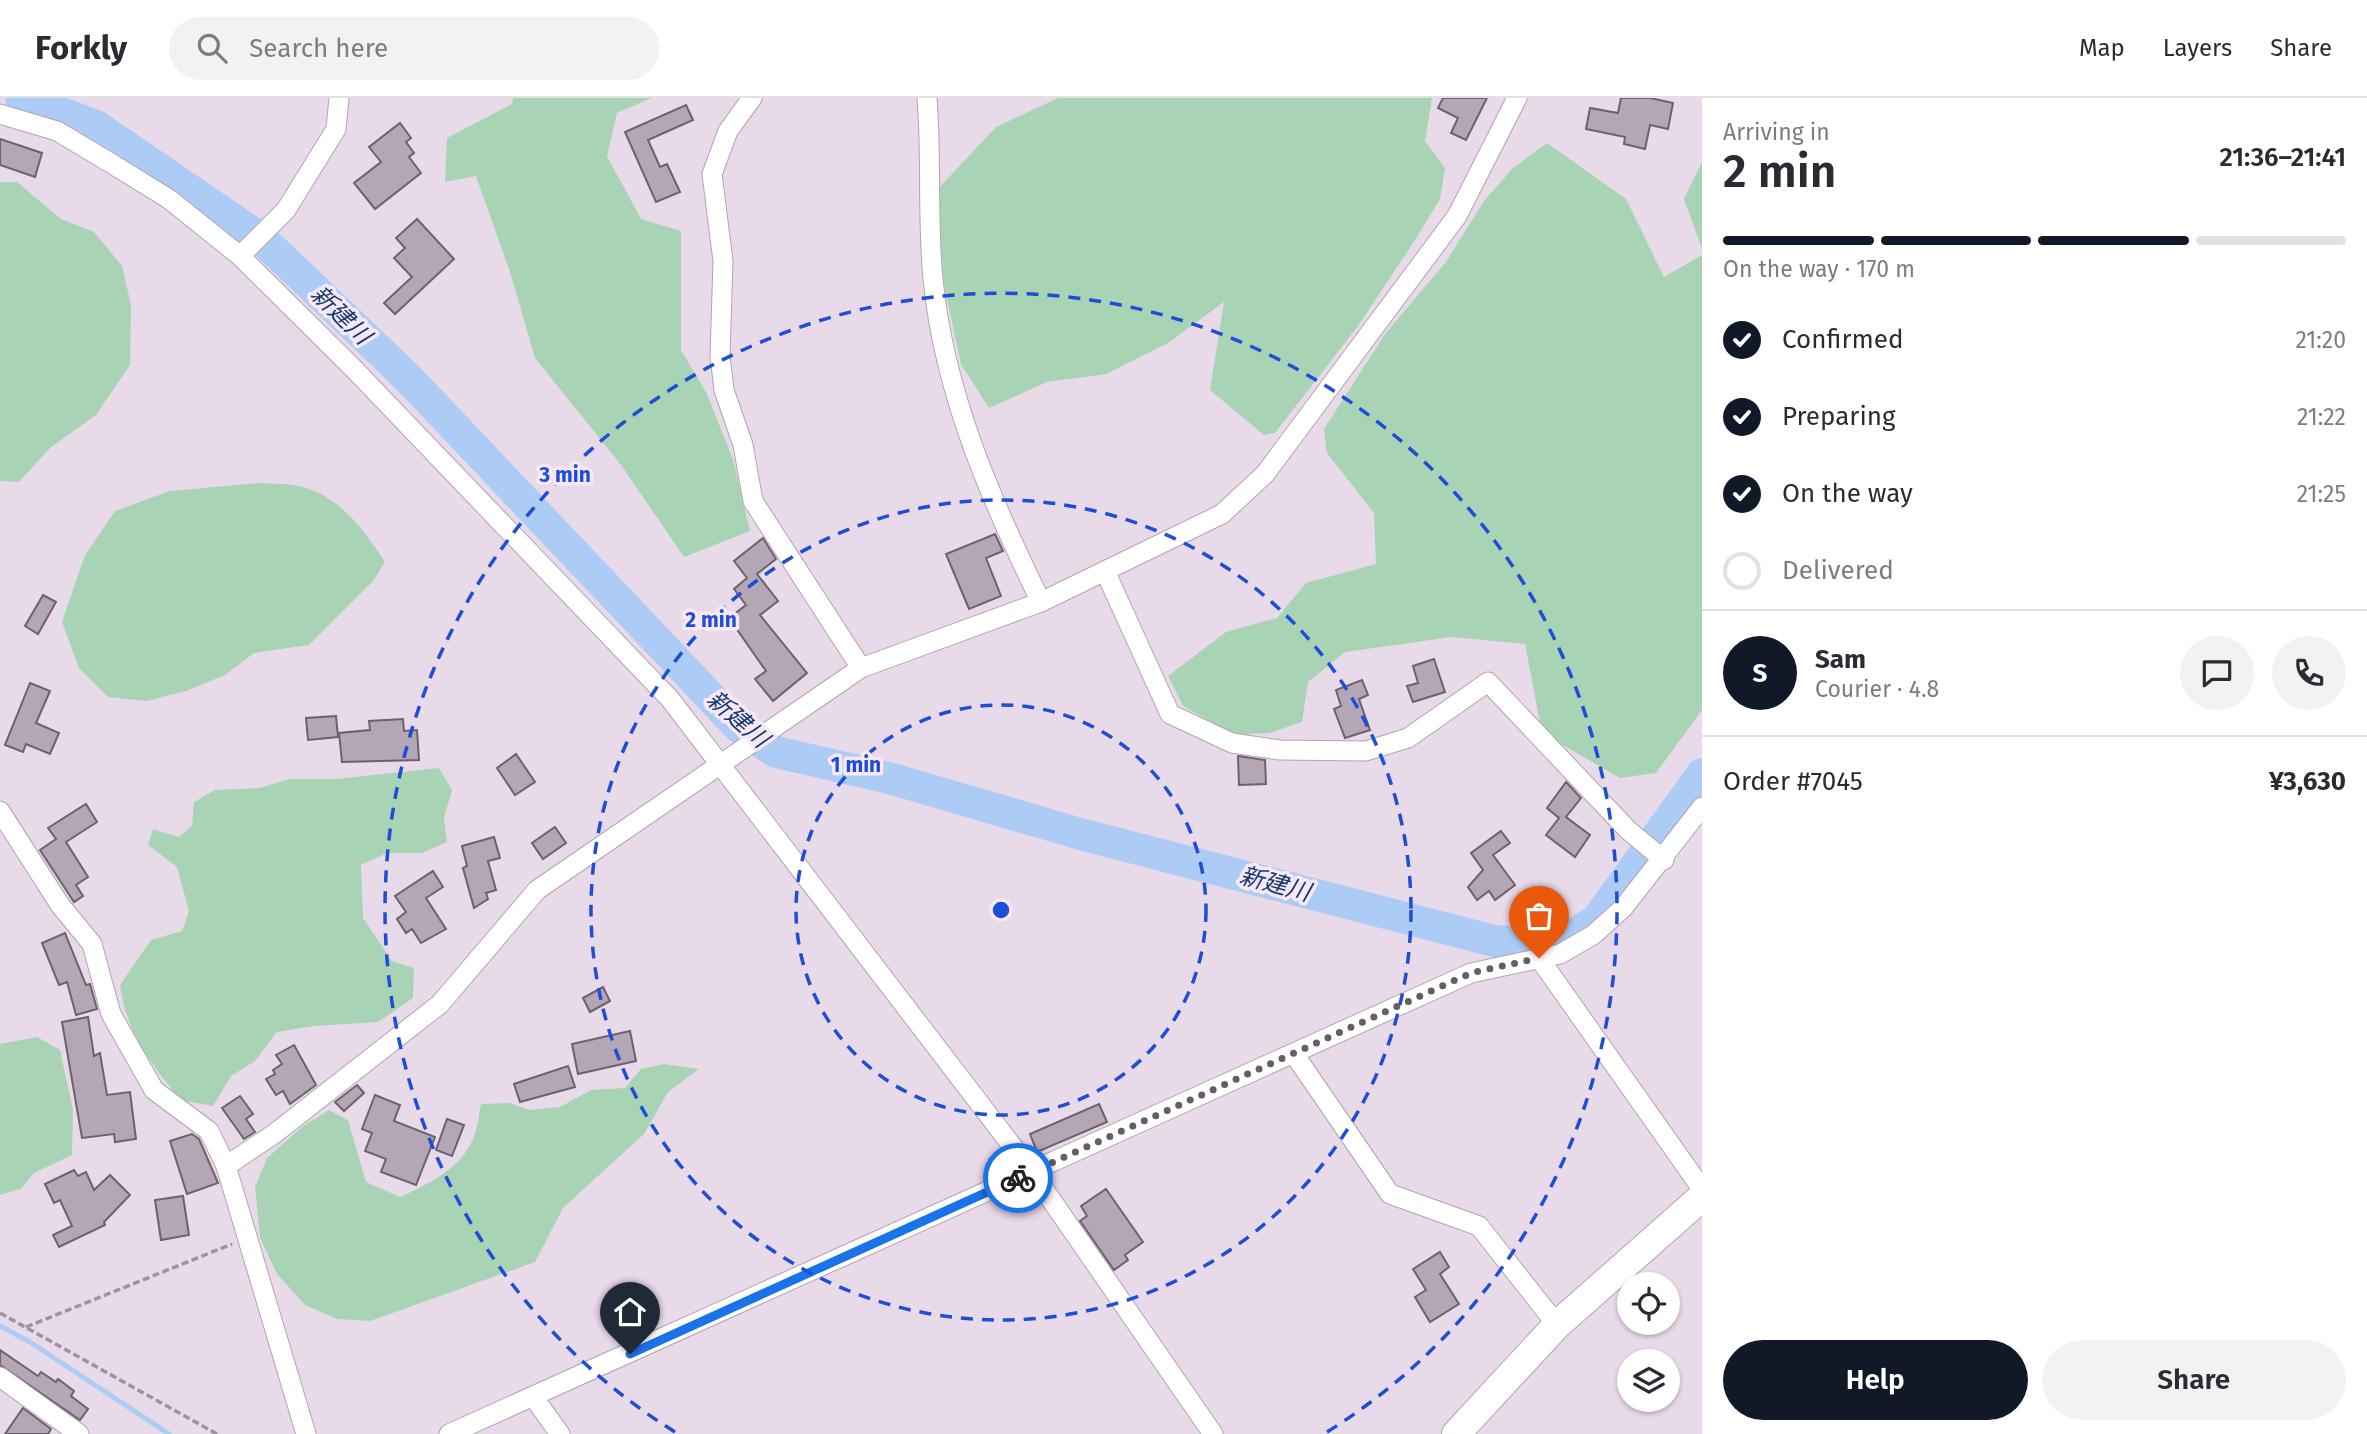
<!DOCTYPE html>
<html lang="en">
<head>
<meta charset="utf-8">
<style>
  body { margin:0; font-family:"Fira Sans","Noto Sans JP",sans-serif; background:#f2f2f3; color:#2b2b33; height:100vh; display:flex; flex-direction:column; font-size:26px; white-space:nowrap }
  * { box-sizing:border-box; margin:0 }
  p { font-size:23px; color:#7c7c81 }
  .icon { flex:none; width:38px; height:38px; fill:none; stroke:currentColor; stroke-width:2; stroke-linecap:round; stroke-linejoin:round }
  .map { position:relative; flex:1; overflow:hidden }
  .drawer { display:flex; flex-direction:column; background:#fff; width:665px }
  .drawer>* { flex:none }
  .tools { position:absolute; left:1617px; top:1174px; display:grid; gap:14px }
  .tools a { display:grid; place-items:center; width:63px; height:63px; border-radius:50%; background:#fff; box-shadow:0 2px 5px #0004; font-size:35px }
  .pin { position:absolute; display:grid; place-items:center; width:60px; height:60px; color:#fff; margin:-72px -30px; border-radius:50% 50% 50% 0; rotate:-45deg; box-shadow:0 0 7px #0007 }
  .pin .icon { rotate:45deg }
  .courier { position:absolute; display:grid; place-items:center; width:70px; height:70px; margin:-35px; border:5px solid #1a73e8; border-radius:50%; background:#fff; color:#222; box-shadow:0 2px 9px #0007 }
  .overview em { font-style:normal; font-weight:600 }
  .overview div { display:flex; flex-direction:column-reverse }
  .overview { display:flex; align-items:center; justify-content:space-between; height:119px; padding:0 21px }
  h1 { font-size:46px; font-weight:600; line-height:52px }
  .bar { display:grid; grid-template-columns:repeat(4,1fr); gap:10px 7px; align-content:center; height:84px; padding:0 21px }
  .bar i { height:9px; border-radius:5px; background:#e1e1e2 }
  .bar .selected { background:#111827 }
  .bar p { grid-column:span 4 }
  .line { display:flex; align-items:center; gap:18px; padding:0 21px; border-top:2px solid #e1e1e2 }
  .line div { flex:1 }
  .round { display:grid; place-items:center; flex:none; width:74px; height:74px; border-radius:37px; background:#f2f2f3 }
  ol { padding:0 21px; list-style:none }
  li { display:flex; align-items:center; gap:21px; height:77px }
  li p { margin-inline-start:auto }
  li .icon { padding:7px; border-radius:50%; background:#111827; color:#fff; stroke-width:4 }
  li:last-child { color:#7c7c81 }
  li i { width:38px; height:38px; border:4px solid #e1e1e2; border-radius:50% }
  .cta { display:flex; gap:14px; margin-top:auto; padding:14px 21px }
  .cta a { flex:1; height:80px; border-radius:42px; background:#111827; color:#fff; font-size:28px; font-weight:600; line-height:80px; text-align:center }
  .cta a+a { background:#f2f2f3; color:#2b2b33 }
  header { display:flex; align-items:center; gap:42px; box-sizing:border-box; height:98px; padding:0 35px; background:#fff; border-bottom:2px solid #e1e1e2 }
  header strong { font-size:33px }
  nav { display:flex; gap:38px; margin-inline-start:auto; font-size:24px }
  .search { width:490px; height:63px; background:#f2f2f3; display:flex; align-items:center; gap:18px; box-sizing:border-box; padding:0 24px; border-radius:38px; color:#7c7c81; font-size:26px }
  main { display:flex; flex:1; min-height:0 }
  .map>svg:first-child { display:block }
  .green { fill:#a9d3b5 }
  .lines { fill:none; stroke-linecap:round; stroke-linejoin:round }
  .stream { stroke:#accbf5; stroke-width:5 }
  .river { stroke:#accbf5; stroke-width:32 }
  .building { fill:#b5a6b5; stroke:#6e616e; stroke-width:2 }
  .street-casing { stroke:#b2a3b2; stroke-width:21 }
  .secondary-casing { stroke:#b2a3b2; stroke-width:30 }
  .path { stroke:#9f939f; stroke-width:3.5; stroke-dasharray:7 3.5; stroke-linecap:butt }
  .street { stroke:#fff; stroke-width:19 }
  .secondary { stroke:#fff; stroke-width:28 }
  .done { stroke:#665d67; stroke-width:7; stroke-dasharray:0 12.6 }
  .route { stroke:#1a73e8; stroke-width:9 }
  .ring { fill:none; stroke:#1d4ed8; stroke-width:3.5; stroke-dasharray:12 9 }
  .labels { text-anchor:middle; stroke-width:7; stroke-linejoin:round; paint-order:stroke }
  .water-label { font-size:24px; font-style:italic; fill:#133a6d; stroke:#f7e7f7 }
  .centre { fill:#1d4ed8; stroke:#f7e7f7; stroke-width:3.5 }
  .ring-label { font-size:21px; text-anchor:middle; font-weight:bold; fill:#1d4ed8; stroke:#f7e7f7; stroke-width:7; stroke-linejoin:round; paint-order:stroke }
</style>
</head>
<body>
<header>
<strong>Forkly</strong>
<div class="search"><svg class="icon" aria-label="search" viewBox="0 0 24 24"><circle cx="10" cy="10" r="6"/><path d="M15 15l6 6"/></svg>Search here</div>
<nav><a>Map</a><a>Layers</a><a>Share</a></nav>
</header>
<main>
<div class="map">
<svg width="1702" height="1336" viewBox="0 0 1702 1336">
  <rect width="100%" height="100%" fill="#e9daea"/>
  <!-- green -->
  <g class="green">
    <path d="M513 0H652L617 15 607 58 641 121 681 133V252L706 294 733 361 750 433 684 459 621 367 535 260 510 174 476 78 445 84 447 40 512 6Z"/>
    <path d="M1058 0H1432L1425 43 1445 70 1440 101 1415 142 1358 228 1275 335 1264 337 1210 292 1224 204 1168 245 1106 276 1047 284 989 310 961 266 944 187 937 92 996 29Z"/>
    <path d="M1547 45 1626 101 1664 179 1702 157V612L1656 675 1620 680 1542 635 1525 546 1452 539 1345 554 1308 584 1302 624 1269 635 1234 637 1183 608 1168 578 1226 534 1277 520 1306 485 1376 466 1374 415 1327 355 1324 331 1385 236 1446 164 1484 103 1512 71Z"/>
    <path d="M1702 64V151L1684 101Z"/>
    <path d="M0 84H17L61 121 94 134 122 168 131 207 130 267 96 317 50 350 19 384 0 383Z"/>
    <path d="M259 385C273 386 289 385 303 389 340 399 365 433 385 464L373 483 309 547 254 555 225 577 186 593 147 603 108 599 79 570 62 524 85 457 115 413 170 393Z"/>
    <path d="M439 670 452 692 444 720 447 744 422 755H387L361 767 363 820 392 863 414 870 413 900 378 924 314 928 277 934 255 963 231 978 213 1008 181 1002C151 966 126 935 120 887L151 842 182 833 189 813 177 769 148 747 153 731 179 739 192 728 194 704 215 692 259 690 290 681H336Z"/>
    <path d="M37 939 60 952 73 1012 72 1057 34 1075 21 1091 0 1097V946Z"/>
    <path d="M664 966 699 971 668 994 644 1036 563 1110 535 1164 370 1223 337 1221 305 1207 277 1176 260 1140 255 1089 267 1060 302 1029 329 1012 348 1022 366 1084 400 1099C427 1087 464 1069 474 1038 478 1028 479 1016 481 1006L509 1005 530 1012 560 1009 591 992 625 990 641 971Z"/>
  </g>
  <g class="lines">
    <!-- stream -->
    <path class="stream" d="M0 1228 30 1244 169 1336"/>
    <!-- river -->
    <path class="river" d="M21 0 96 28 263 142 408 280 739 629 776 654 889 680 1084 737 1494 843 1556 847 1596 823 1702 676"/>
  </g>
  <!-- building -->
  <g class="building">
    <path d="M1443 0H1487L1466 42 1451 35 1458 20 1438 10Z"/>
    <path d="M1621 0H1650L1673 5 1668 31 1650 27 1645 51 1624 46 1625 39 1586 31 1590 10 1618 15Z"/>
    <path d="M686 7 693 22 648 42 660 69 667 66 680 94 656 104 625 34Z"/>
    <path d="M400 25 411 40 406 44 414 55 409 59 421 75 375 111 354 85 381 64 369 49Z"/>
    <path d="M0 41 42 55 35 79 0 67Z"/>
    <path d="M417 121 454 161 395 216 384 205 412 179 394 160 405 150 396 140Z"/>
    <path d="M995 436 1003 453 986 460 1001 498 969 511 946 456Z"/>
    <path d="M763 440 776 461 757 476 778 503 760 517 807 575 773 603 755 581 766 573 729 520 746 507 734 491 747 480 734 463Z"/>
    <path d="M43 497 56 504 38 536 25 528Z"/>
    <path d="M1434 561 1445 594 1413 604 1407 588 1418 585 1413 568Z"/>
    <path d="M1362 582 1368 597 1359 601 1370 632 1345 640 1334 611 1341 608 1336 592Z"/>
    <path d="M30 585 50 593 36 625 59 635 50 656 26 646 23 654 5 647Z"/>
    <path d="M336 618 338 639 308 642 306 620Z"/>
    <path d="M403 621 404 633 417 632 419 662 342 664 339 635 370 632 369 623Z"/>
    <path d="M516 656 535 684 515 697 497 670Z"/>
    <path d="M1238 658 1265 662 1266 686 1239 687Z"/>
    <path d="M1566 684 1581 700 1566 719 1590 737 1575 759 1546 737 1559 720 1547 710Z"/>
    <path d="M86 706 97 724 66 744 88 779 76 787 83 798 74 804 40 752 56 741 48 730Z"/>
    <path d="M555 729 566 745 543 761 532 745Z"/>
    <path d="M1501 733 1510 745 1493 757 1515 787 1495 802 1489 793 1477 802 1468 789 1483 772 1471 755Z"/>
    <path d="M494 739 500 760 488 763 496 792 486 795 488 801 474 810 463 770 467 768 462 748Z"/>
    <path d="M433 773 443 789 426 800 446 831 421 845 412 831 406 835 397 821 406 814 395 798Z"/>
    <path d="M65 835 86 887 90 886 97 911 76 917 67 884 59 887 42 845Z"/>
    <path d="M603 889 610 903 590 914 583 900Z"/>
    <path d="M88 919 94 958 100 955 107 997 130 994 136 1041 115 1044 114 1036 82 1040 62 924Z"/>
    <path d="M630 933 636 963 578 976 572 946Z"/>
    <path d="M294 947 316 987 290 1006 283 993 276 997 266 981 275 976 273 972 282 966 276 957Z"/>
    <path d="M568 968 575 989 520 1004 514 986Z"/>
    <path d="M357 987 364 995 344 1013 335 1004Z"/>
    <path d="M375 997 400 1007 394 1023 435 1039 416 1087 381 1074 386 1061 365 1053 372 1035 362 1031Z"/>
    <path d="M240 998 253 1016 246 1021 255 1034 244 1041 222 1010Z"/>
    <path d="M1099 1006 1107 1024 1037 1054 1030 1036Z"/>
    <path d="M447 1021 464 1027 452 1058 436 1052Z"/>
    <path d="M192 1036 199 1041 218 1085 187 1096 170 1043Z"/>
    <path d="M74 1072 78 1078 86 1074 94 1092 110 1077 130 1097 104 1124 105 1127 59 1149 53 1137 72 1128 60 1102 54 1105 45 1086Z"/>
    <path d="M1106 1091 1143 1144 1125 1157 1128 1162 1114 1172 1080 1123 1087 1118 1081 1108Z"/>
    <path d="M183 1098 189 1137 161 1142 155 1102Z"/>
    <path d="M1440 1154 1449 1169 1440 1176 1459 1206 1430 1224 1415 1199 1426 1192 1413 1171Z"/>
    <path d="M0 1252 38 1278 41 1274 56 1284 58 1281 74 1293 71 1298 88 1311 80 1322 0 1267Z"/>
    <path d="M23 1310 51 1331 48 1336H5Z"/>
  </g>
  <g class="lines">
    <defs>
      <g id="street">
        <path d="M752 0 728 33 712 76 723 163 720 258 724 292 743 347 753 403 861 570"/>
        <path d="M927 0C932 60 927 121 933 181 944 295 991 402 1041 504"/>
        <path d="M0 16 57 33 109 64 169 101 240 158 353 270 670 601 1032 1074 1213 1336"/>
        <path d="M240 158 286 112 336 31 339 0"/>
        <path d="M1105 473 1170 616 1232 645 1280 652 1366 653 1408 640 1488 584 1628 732 1664 762"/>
        <path d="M0 713 60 807 92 846 111 916 154 992 209 1033 226 1068 306 1336"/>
        <path d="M1539 860 1702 1091"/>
        <path d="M1294 956 1390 1096 1479 1128 1557 1227"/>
        <path d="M226 1068 274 1036 440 906 537 792 861 570 1041 504 1222 416 1265 376 1457 118 1517 0"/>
        <path d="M0 1279 79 1336"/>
        <path d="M534 1300 560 1336"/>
        <path d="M449 1336 1471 875 1560 856 1593 837 1623 810 1702 709"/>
      </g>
      <path id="secondary" d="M1456 1336 1557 1227 1702 1099"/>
    </defs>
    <!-- street casing -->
    <use href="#street" class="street-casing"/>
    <!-- secondary casing -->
    <use href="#secondary" class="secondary-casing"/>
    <!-- path -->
    <g class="path">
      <path d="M0 1215 217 1336"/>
      <path d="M26 1229 232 1146"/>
    </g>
    <!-- street -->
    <use href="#street" class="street"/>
    <!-- secondary -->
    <use href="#secondary" class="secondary"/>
  </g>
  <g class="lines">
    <!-- done -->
    <path class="done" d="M1018 1080 1471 875 1539 860"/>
    <!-- route -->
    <path class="route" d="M630 1256 1018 1080"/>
  </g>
  <!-- distance rings -->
  <g class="ring">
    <circle cx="1001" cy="812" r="205"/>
    <circle cx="1001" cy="812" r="410"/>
    <path d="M675 1334A616 616 0 1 1 1327 1334"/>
  </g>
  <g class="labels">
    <!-- water labels -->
    <g class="water-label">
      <text transform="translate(341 217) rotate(44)" y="8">新建川</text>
      <text transform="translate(738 621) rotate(41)" y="8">新建川</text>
      <text transform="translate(1275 786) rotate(15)" y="8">新建川</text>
    </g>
  </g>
  <circle cx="1001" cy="812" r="10" class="centre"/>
  <g class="ring-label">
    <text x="565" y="384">3 min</text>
    <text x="711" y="529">2 min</text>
    <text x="856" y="674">1 min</text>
  </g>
</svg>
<div class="tools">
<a><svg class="icon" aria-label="locate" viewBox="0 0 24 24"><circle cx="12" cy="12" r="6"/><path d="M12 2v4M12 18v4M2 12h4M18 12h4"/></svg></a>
<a><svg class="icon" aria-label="layers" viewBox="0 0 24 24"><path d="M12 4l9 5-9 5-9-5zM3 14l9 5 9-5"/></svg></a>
</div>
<div class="pin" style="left:1539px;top:860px;background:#ea580c"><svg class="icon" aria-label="bag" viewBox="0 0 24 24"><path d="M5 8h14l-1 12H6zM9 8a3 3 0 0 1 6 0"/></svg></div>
<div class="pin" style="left:630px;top:1256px;background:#1f2937"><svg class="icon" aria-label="home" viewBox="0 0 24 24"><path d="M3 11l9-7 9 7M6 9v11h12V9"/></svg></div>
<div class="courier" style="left:1018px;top:1080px"><svg class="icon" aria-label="bike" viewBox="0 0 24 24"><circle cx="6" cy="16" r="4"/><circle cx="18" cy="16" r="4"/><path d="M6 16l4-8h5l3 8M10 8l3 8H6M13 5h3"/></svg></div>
</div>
<section class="drawer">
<div class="overview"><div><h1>2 min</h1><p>Arriving in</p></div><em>21:36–21:41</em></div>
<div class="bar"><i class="selected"></i><i class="selected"></i><i class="selected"></i><i></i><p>On the way · 170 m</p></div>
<ol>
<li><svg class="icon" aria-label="check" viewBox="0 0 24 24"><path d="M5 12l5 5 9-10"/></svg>Confirmed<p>21:20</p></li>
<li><svg class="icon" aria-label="check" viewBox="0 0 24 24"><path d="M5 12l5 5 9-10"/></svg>Preparing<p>21:22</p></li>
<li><svg class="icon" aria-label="check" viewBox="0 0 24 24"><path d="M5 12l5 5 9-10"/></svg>On the way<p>21:25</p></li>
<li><i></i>Delivered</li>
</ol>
<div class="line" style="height:126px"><b class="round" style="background:#111827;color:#fff">S</b><div><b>Sam</b><p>Courier · 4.8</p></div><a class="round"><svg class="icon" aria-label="chat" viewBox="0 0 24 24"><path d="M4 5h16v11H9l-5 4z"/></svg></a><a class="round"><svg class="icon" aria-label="phone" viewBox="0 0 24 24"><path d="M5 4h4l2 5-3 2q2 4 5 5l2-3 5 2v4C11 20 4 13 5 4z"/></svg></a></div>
<div class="line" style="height:91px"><div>Order #7045</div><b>¥3,630</b></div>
<div class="cta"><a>Help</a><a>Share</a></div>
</section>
</main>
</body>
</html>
